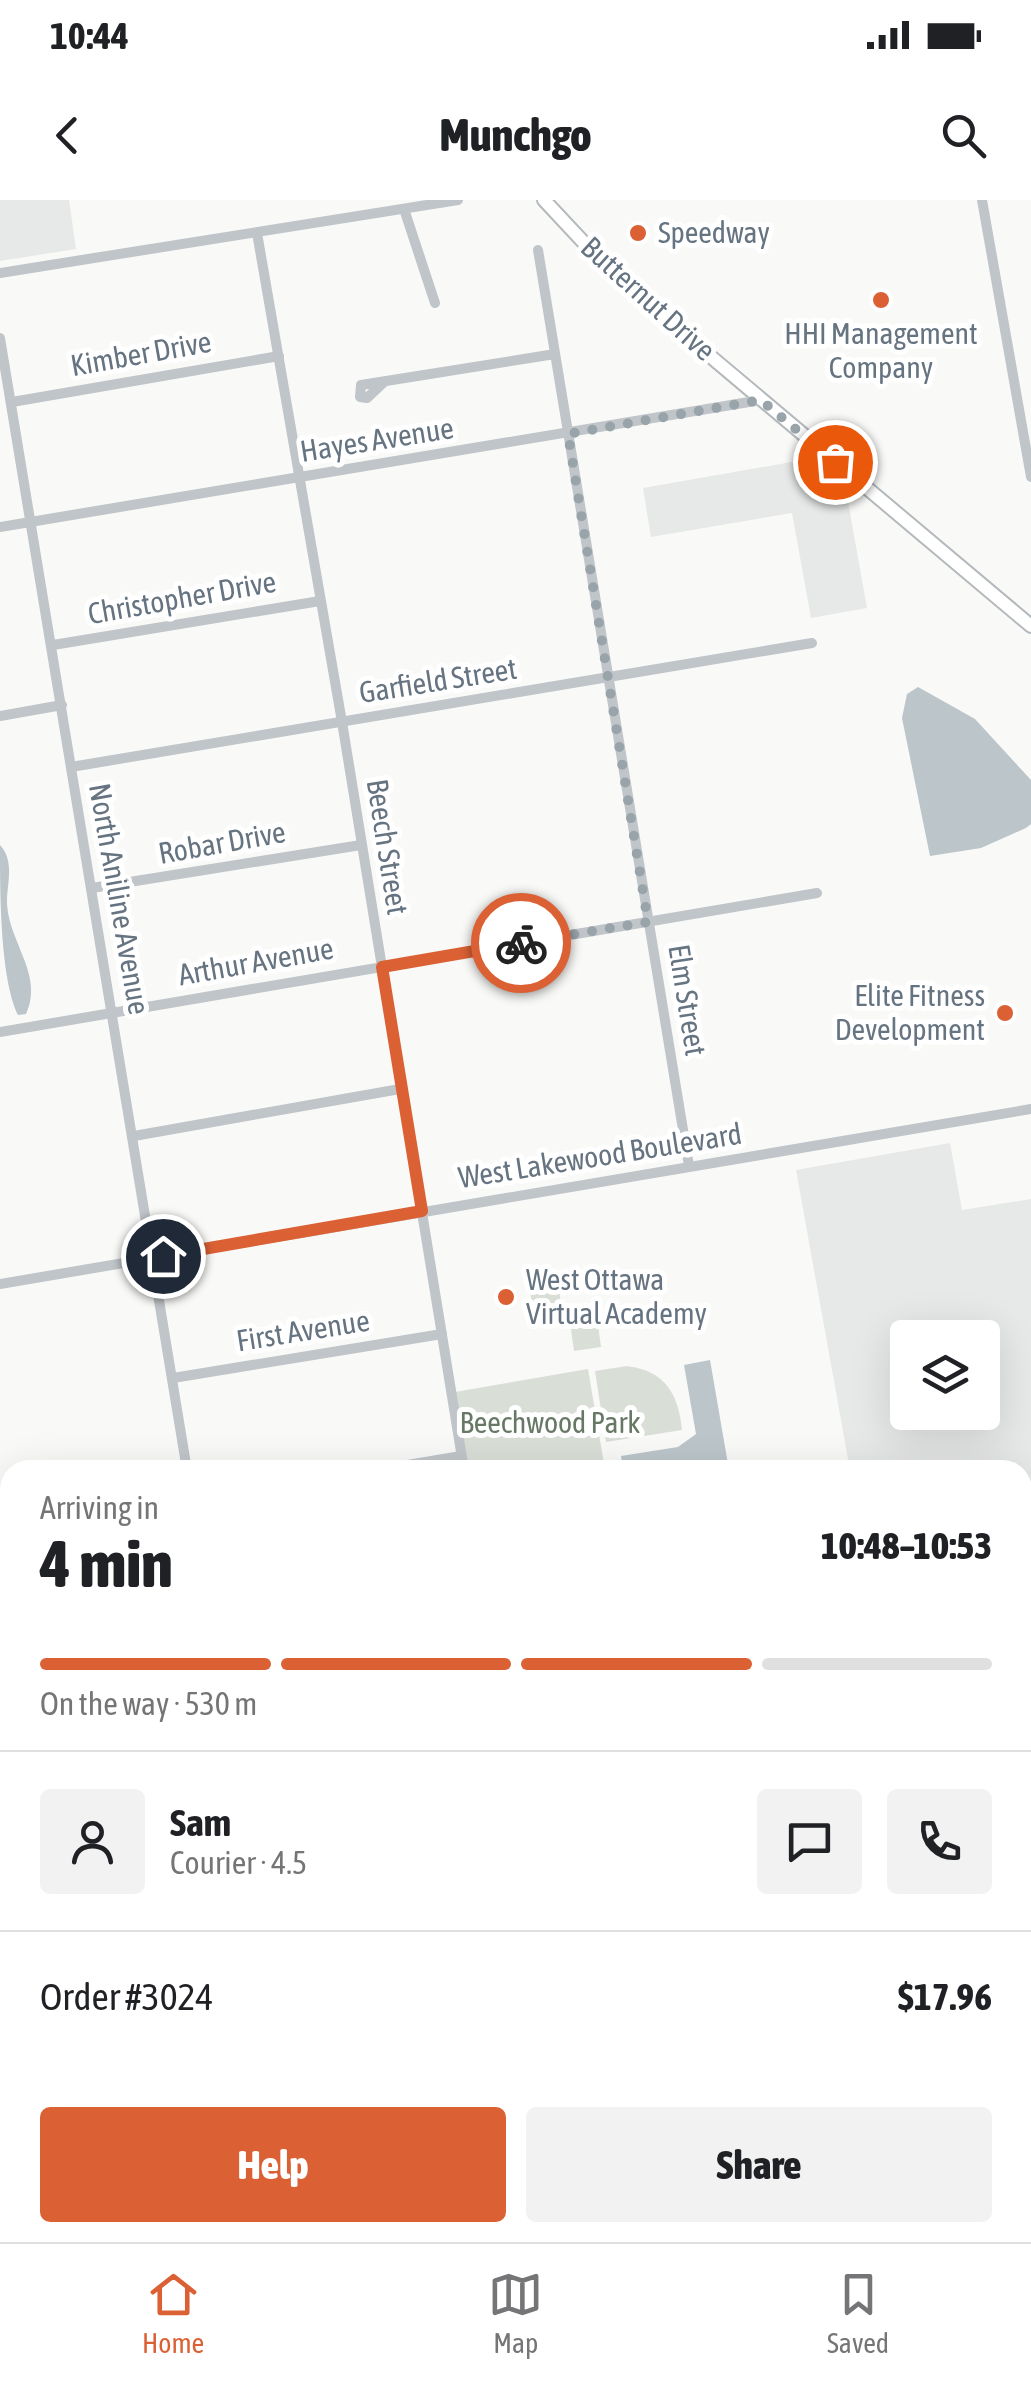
<!DOCTYPE html>
<html lang="en">
<head>
<meta charset="utf-8">
<style>
  body { margin:0; font-family:"Asap Condensed",sans-serif; background:#f2f2f2; color:#202124; height:100vh; display:flex; flex-direction:column; font-size:38px; white-space:nowrap }
  * { box-sizing:border-box; margin:0 }
  p { font-size:32px; color:#757577 }
  .icon { flex:none; width:55px; height:55px; fill:none; stroke:currentColor; stroke-width:2; stroke-linecap:round; stroke-linejoin:round }
  .map { position:relative; flex:1; overflow:hidden }
  .sheet { position:absolute; left:0px; top:1260px; width:1032px; height:782px; display:flex; flex-direction:column; background:#fff; border-radius:30px 30px 0 0; box-shadow:0 10px 40px #0002 }
  .sheet>* { flex:none }
  .controls { position:absolute; left:890px; top:1120px; display:grid; gap:20px }
  .controls a { display:grid; place-items:center; width:110px; height:110px; border-radius:10px; background:#fff; box-shadow:0 10px 40px #0002; font-size:50px }
  .pin { position:absolute; display:grid; place-items:center; width:85px; height:85px; color:#fff; margin:-42px; border:5px solid #fff; border-radius:50%; box-shadow:0 2px 10px #0007 }
  .courier { position:absolute; display:grid; place-items:center; width:100px; height:100px; margin:-50px; border:8px solid #db6135; border-radius:50%; background:#fff; color:#222; box-shadow:0 2px 12px #0007 }
  .head em { font-style:normal; font-weight:800 }
  .head div { display:flex; flex-direction:column-reverse }
  .head { display:flex; align-items:center; justify-content:space-between; height:170px; padding:0 40px }
  h1 { font-size:65px; font-weight:800; line-height:75px }
  .bar { display:grid; grid-template-columns:repeat(4,1fr); gap:15px 10px; align-content:center; height:120px; padding:0 40px }
  .bar i { height:12px; border-radius:8px; background:#e0e0e0 }
  .bar .on { background:#db6135 }
  .bar p { grid-column:span 4 }
  .line { display:flex; align-items:center; gap:25px; padding:0 40px; border-top:2px solid #e0e0e0 }
  .line div { flex:1 }
  .round { display:grid; place-items:center; flex:none; width:105px; height:105px; border-radius:10px; background:#f2f2f2 }
  .cta { display:flex; gap:20px; margin-top:auto; padding:20px 40px }
  .cta a { flex:1; height:115px; border-radius:10px; background:#db6135; color:#fff; font-size:40px; font-weight:800; line-height:115px; text-align:center }
  .cta a+a { background:#f2f2f2; color:#202124 }
  .status { display:flex; justify-content:space-between; align-items:center; height:70px; padding:0 50px; background:#fff; direction:ltr }
  .status svg { height:28px; fill:currentColor }
  header { display:flex; justify-content:space-between; align-items:center; height:130px; padding:0 40px; background:#fff; font-size:45px; font-weight:800 }
  .menu { display:flex; justify-content:space-around; align-items:center; height:140px; border-top:2px solid #e0e0e0; background:#fff; font-size:28px; color:#757577 }
  .menu a { display:grid; justify-items:center; gap:5px }
  .menu .on { color:#db6135 }
  .map>svg:first-child { display:block }
  .built { fill:#e7e8e8; fill-rule:evenodd }
  .green { fill:#d9ded7 }
  .water { fill:#bbc5ca }
  .lines { fill:none; stroke-linecap:round; stroke-linejoin:round }
  .major-casing { stroke:#b4b9bd; stroke-width:16 }
  .minor { stroke:#c0c5c9; stroke-width:10 }
  .major { stroke:#fff; stroke-width:12 }
  .rail-casing { stroke:#a2a9ae; stroke-width:6 }
  .rail { stroke:#fff; stroke-width:2.5; stroke-dasharray:8; stroke-linecap:butt }
  .done { stroke:#99a3aa; stroke-width:10; stroke-dasharray:0 18 }
  .route { stroke:#db6135; stroke-width:12 }
  .poi-dot { fill:#db6135; stroke:#fff; stroke-width:4 }
  .labels { text-anchor:middle; stroke-width:10; stroke-linejoin:round; paint-order:stroke }
  .poi-label { font-size:30px; fill:#667481; stroke:#fff; text-anchor:start }
  .street-label { font-size:30px; fill:#667481; stroke:#fff }
  .park-label { font-size:30px; fill:#677965; stroke:#fff }
</style>
</head>
<body>
<div class="status"><b>10:44</b><svg viewBox="0 0 49 12"><path d="M0 12V9h3v3zM5 12V6h3v6zM10 12V3h3v9zM15 12V0h3v12zM26 1h20v11H26zM47 4h2v5h-2z"/></svg></div>
<header><svg class="icon" aria-label="back" viewBox="0 0 24 24"><path d="M15 5l-7 7 7 7"/></svg>Munchgo<svg class="icon" aria-label="search" viewBox="0 0 24 24"><circle cx="10" cy="10" r="6"/><path d="M15 15l6 6"/></svg></header>
<div class="map">
<svg width="1031" height="2042" viewBox="0 0 1031 2042">
  <rect width="100%" height="100%" fill="#f9f9f7"/>
  <!-- built -->
  <g class="built">
    <path d="M0 0H69L76 49 0 61Z"/>
    <path d="M803 260 847 296 867 408 811 418 792 313 651 337 643 288Z"/>
    <path d="M950 943 962 1010 1031 999V1485L1023 1492 1022 1270H850L796 970ZM908 1138H982V1212H908Z"/>
  </g>
  <!-- green -->
  <g class="green">
    <path d="M559 1087 561 1106 532 1105 530 1091Z"/>
    <path d="M596 1111 601 1147 574 1151 569 1115Z"/>
    <path d="M627 1166C665 1171 678 1193 682 1230L606 1242 595 1171Z"/>
    <path d="M588 1169 605 1270H468L455 1192Z"/>
    <path d="M1031 1835V2042H794L792 2033 1022 2032V1842Z"/>
  </g>
  <!-- water -->
  <g class="water">
    <path d="M918 487 975 519 1031 580V624L1026 628 981 648 930 656 902 518 907 494Z"/>
    <path d="M0 645C14 660 8 681 7 699 6 740 45 774 26 814L18 815C0 778 0 691 0 645Z"/>
    <path d="M710 1160 729 1270H623L621 1256 678 1247 696 1234 684 1165Z"/>
  </g>
  <g class="lines">
    <defs>
      <path id="major" d="M544 0 616 77 1031 426"/>
    </defs>
    <!-- major casing -->
    <use href="#major" class="major-casing"/>
    <!-- minor -->
    <g class="minor">
      <path d="M982 0 1031 277"/>
      <path d="M404 9 435 103"/>
      <path d="M257 33 342 522 464 1270"/>
      <path d="M538 50 689 966"/>
      <path d="M0 73 458 0"/>
      <path d="M0 138 187 1270"/>
      <path d="M384 182 367 198 360 197 361 185 555 154"/>
      <path d="M12 202 279 156"/>
      <path d="M0 327 761 200"/>
      <path d="M53 445 320 401"/>
      <path d="M0 516 62 505"/>
      <path d="M71 567 812 443"/>
      <path d="M92 688 361 645"/>
      <path d="M0 832 817 693"/>
      <path d="M134 936 400 889"/>
      <path d="M0 1084 1031 909"/>
      <path d="M173 1178 442 1134"/>
      <path d="M378 1270 461 1256"/>
      <path d="M1022 1668 1031 1660"/>
      <path d="M1022 1831 1031 1824"/>
      <path d="M312 2042 367 2032"/>
      <path d="M735 2042 756 2032"/>
    </g>
    <!-- major -->
    <use href="#major" class="major"/>
    <defs>
      <g id="rail">
        <path d="M1022 1509 1031 1502"/>
        <path d="M166 2041 220 2032"/>
      </g>
    </defs>
    <!-- rail casing -->
    <use href="#rail" class="rail-casing"/>
    <!-- rail -->
    <use href="#rail" class="rail"/>
  </g>
  <g class="lines">
    <!-- done -->
    <path class="done" d="M521 743 648 722 568 234 761 200 835 262"/>
    <!-- route -->
    <path class="route" d="M163 1056 422 1011 382 767 521 743"/>
  </g>
  <!-- markers -->
  <g class="poi-dot">
    <circle cx="638" cy="33" r="10"/>
    <circle cx="881" cy="100" r="10"/>
    <circle cx="1005" cy="813" r="10"/>
    <circle cx="506" cy="1097" r="10"/>
  </g>
  <g class="labels">
    <!-- poi labels -->
    <g class="poi-label">
      <text x="658" y="43">Speedway</text>
      <text x="881" y="144" text-anchor="middle">HHI Management<tspan x="881" dy="34">Company</tspan></text>
      <text x="985" y="806" text-anchor="end">Elite Fitness<tspan x="985" dy="34">Development</tspan></text>
      <text x="526" y="1090">West Ottawa<tspan x="526" dy="34">Virtual Academy</tspan></text>
    </g>
    <!-- street labels -->
    <g class="street-label">
      <text transform="translate(648 99) rotate(42)" y="10">Butternut Drive</text>
      <text transform="translate(141 154) rotate(-10)" y="10">Kimber Drive</text>
      <text transform="translate(377 240) rotate(-9)" y="10">Hayes Avenue</text>
      <text transform="translate(182 398) rotate(-10)" y="10">Christopher Drive</text>
      <text transform="translate(438 481) rotate(-9)" y="10">Garfield Street</text>
      <text transform="translate(222 643) rotate(-10)" y="10">Robar Drive</text>
      <text transform="translate(387 647) rotate(81)" y="10">Beech Street</text>
      <text transform="translate(119 699) rotate(80)" y="10">North Aniline Avenue</text>
      <text transform="translate(256 762) rotate(-10)" y="10">Arthur Avenue</text>
      <text transform="translate(687 800) rotate(81)" y="10">Elm Street</text>
      <text transform="translate(600 956) rotate(-9)" y="10">West Lakewood Boulevard</text>
      <text transform="translate(303 1131) rotate(-9)" y="10">First Avenue</text>
    </g>
    <!-- park labels -->
    <g class="park-label">
      <text x="550" y="1233">Beechwood Park</text>
    </g>
  </g>
</svg>
<div class="controls">
<a><svg class="icon" aria-label="layers" viewBox="0 0 24 24"><path d="M12 4l9 5-9 5-9-5zM3 14l9 5 9-5"/></svg></a>
</div>
<div class="pin" style="left:835px;top:262px;background:#ea580c"><svg class="icon" aria-label="bag" viewBox="0 0 24 24"><path d="M5 8h14l-1 12H6zM9 8a3 3 0 0 1 6 0"/></svg></div>
<div class="pin" style="left:163px;top:1056px;background:#1f2937"><svg class="icon" aria-label="home" viewBox="0 0 24 24"><path d="M3 11l9-7 9 7M6 9v11h12V9"/></svg></div>
<div class="courier" style="left:521px;top:743px"><svg class="icon" aria-label="bike" viewBox="0 0 24 24"><circle cx="6" cy="16" r="4"/><circle cx="18" cy="16" r="4"/><path d="M6 16l4-8h5l3 8M10 8l3 8H6M13 5h3"/></svg></div>
<section class="sheet">
<div class="head"><div><h1>4 min</h1><p>Arriving in</p></div><em>10:48–10:53</em></div>
<div class="bar"><i class="on"></i><i class="on"></i><i class="on"></i><i></i><p>On the way · 530 m</p></div>
<div class="line" style="height:180px"><a class="round"><svg class="icon" aria-label="person" viewBox="0 0 24 24"><circle cx="12" cy="8" r="4"/><path d="M4 21q1-7 8-7t8 7"/></svg></a><div><b>Sam</b><p>Courier · 4.5</p></div><a class="round"><svg class="icon" aria-label="chat" viewBox="0 0 24 24"><path d="M4 5h16v11H9l-5 4z"/></svg></a><a class="round"><svg class="icon" aria-label="phone" viewBox="0 0 24 24"><path d="M5 4h4l2 5-3 2q2 4 5 5l2-3 5 2v4C11 20 4 13 5 4z"/></svg></a></div>
<div class="line" style="height:130px"><div>Order #3024</div><b>$17.96</b></div>
<div class="cta"><a>Help</a><a>Share</a></div>
</section>
</div>
<nav class="menu">
<a class="on"><svg class="icon" aria-label="home" viewBox="0 0 24 24"><path d="M3 11l9-7 9 7M6 9v11h12V9"/></svg>Home</a>
<a><svg class="icon" aria-label="map" viewBox="0 0 24 24"><path d="M3 6l6-2 6 2 6-2v14l-6 2-6-2-6 2zM9 4v14M15 6v14"/></svg>Map</a>
<a><svg class="icon" aria-label="saved" viewBox="0 0 24 24"><path d="M7 4h10v16l-5-4-5 4z"/></svg>Saved</a>
</nav>
</body>
</html>
